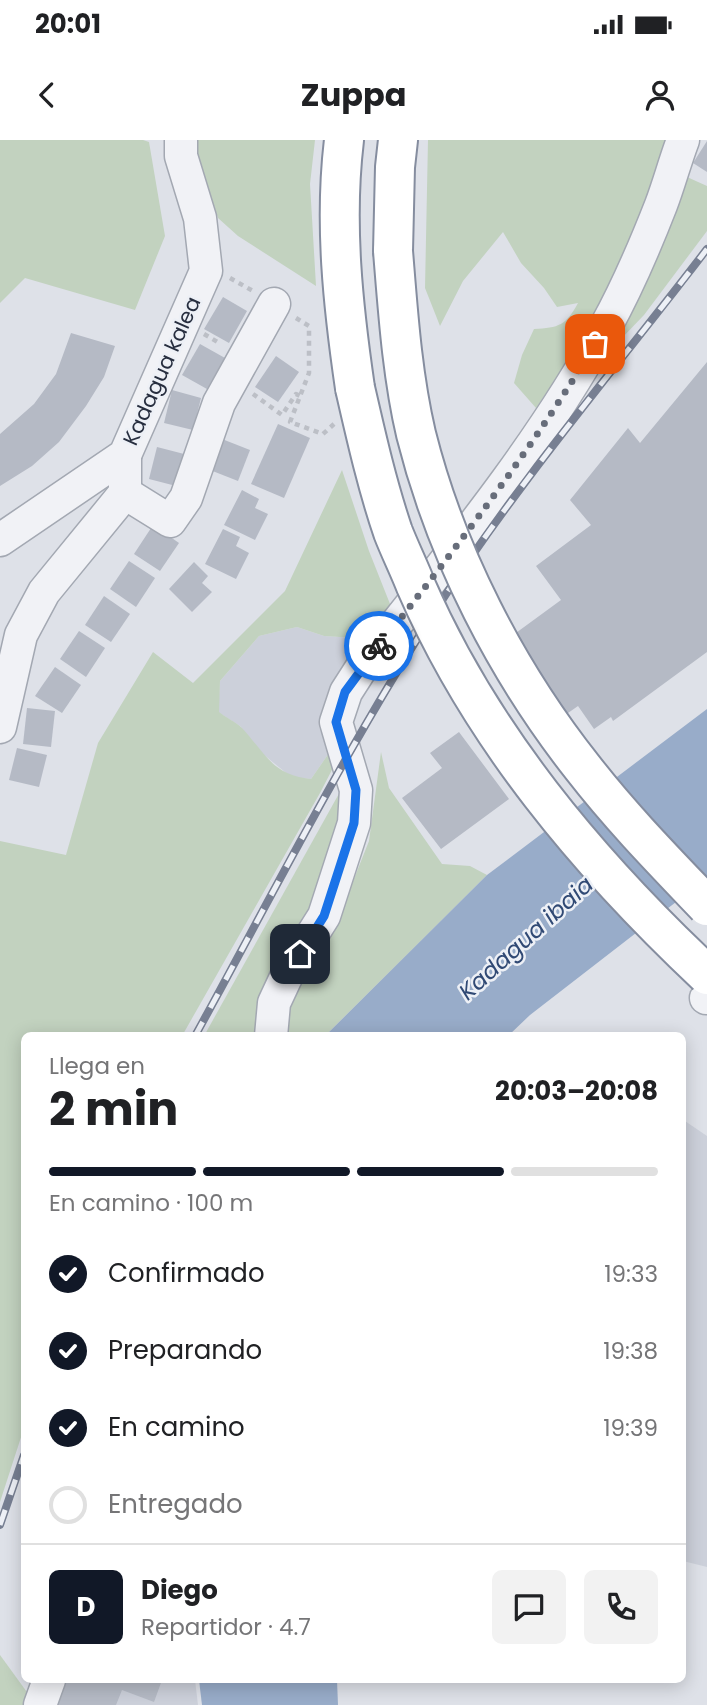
<!DOCTYPE html>
<html lang="es">
<head>
<meta charset="utf-8">
<style>
  body { margin:0; font-family:Poppins,sans-serif; background:#f2f2f2; color:#202124; height:100vh; display:flex; flex-direction:column; font-size:26px; white-space:nowrap }
  * { box-sizing:border-box; margin:0 }
  p { font-size:23px; color:#757577 }
  .icon { flex:none; width:38px; height:38px; fill:none; stroke:currentColor; stroke-width:2; stroke-linecap:round; stroke-linejoin:round }
  .map { position:relative; flex:1; overflow:hidden }
  .details { position:absolute; left:21px; top:892px; width:665px; height:651px; display:flex; flex-direction:column; background:#fff; border-radius:10px; box-shadow:0 4px 18px #0003 }
  .details>* { flex:none }
  .pin { position:absolute; display:grid; place-items:center; width:60px; height:60px; color:#fff; margin:-30px; border-radius:14px; box-shadow:0 4px 10px #0006 }
  .courier { position:absolute; display:grid; place-items:center; width:70px; height:70px; margin:-35px; border:5px solid #1a73e8; border-radius:50%; background:#fff; color:#222; box-shadow:0 2px 9px #0007 }
  .summary em { font-style:normal; font-weight:700 }
  .summary div { display:flex; flex-direction:column-reverse }
  .summary { display:flex; align-items:center; justify-content:space-between; height:119px; padding:0 28px }
  h1 { font-size:46px; font-weight:700; line-height:52px }
  .bar { display:grid; grid-template-columns:repeat(4,1fr); gap:10px 7px; align-content:center; height:84px; padding:0 28px }
  .bar i { height:9px; border-radius:5px; background:#e0e0e0 }
  .bar .on { background:#111827 }
  .bar p { grid-column:span 4 }
  .line { display:flex; align-items:center; gap:18px; padding:0 28px; border-top:2px solid #e0e0e0 }
  .line div { flex:1 }
  .round { display:grid; place-items:center; flex:none; width:74px; height:74px; border-radius:10px; background:#f2f2f2 }
  ol { padding:0 28px; list-style:none }
  li { display:flex; align-items:center; gap:21px; height:77px }
  li p { margin-inline-start:auto }
  li .icon { padding:7px; border-radius:50%; background:#111827; color:#fff; stroke-width:4 }
  li:last-child { color:#757577 }
  li i { width:38px; height:38px; border:4px solid #e0e0e0; border-radius:50% }
  .status { display:flex; justify-content:space-between; align-items:center; height:49px; padding:0 35px; background:#fff; direction:ltr }
  .status svg { height:19px; fill:currentColor }
  header { display:flex; justify-content:space-between; align-items:center; height:91px; padding:0 28px; background:#fff; font-size:32px; font-weight:700 }
  .map>svg:first-child { display:block }
  .built { fill:#ccd0da }
  .green { fill:#c2d2bf }
  .water { fill:#98acc9 }
  .building { fill:#b5bac5 }
  .lines { fill:none; stroke-linecap:round; stroke-linejoin:round }
  .minor-casing { stroke:#a3a8b2; stroke-width:35 }
  .highway-casing { stroke:#858d9f; stroke-width:42 }
  .path { stroke:#bcbfc6; stroke-width:4.5; stroke-dasharray:5 5; stroke-linecap:butt }
  .minor { stroke:#f1f2f6; stroke-width:32 }
  .highway { stroke:#fff; stroke-width:38 }
  .rail-casing { stroke:#777f92; stroke-width:8 }
  .rail { stroke:#edf0f6; stroke-width:5; stroke-dasharray:16; stroke-linecap:butt }
  .highway-bridge-casing { stroke:#858d9f; stroke-width:42; stroke-linecap:butt }
  .highway-bridge { stroke:#fff; stroke-width:38 }
  .done { stroke:#676d7a; stroke-width:7; stroke-dasharray:0 12.6 }
  .route { stroke:#1a73e8; stroke-width:9 }
  .labels { text-anchor:middle; stroke-width:5; stroke-linejoin:round; paint-order:stroke }
  .street-label { font-size:21px; fill:#272e3f; stroke:#edf0f6 }
  .water-label { font-size:23px; font-style:italic; fill:#304974; stroke:#edf0f6 }
</style>
</head>
<body>
<div class="status"><b>20:01</b><svg viewBox="0 0 49 12"><path d="M0 12V9h3v3zM5 12V6h3v6zM10 12V3h3v9zM15 12V0h3v12zM26 1h20v11H26zM47 4h2v5h-2z"/></svg></div>
<header><svg class="icon" aria-label="back" viewBox="0 0 24 24"><path d="M15 5l-7 7 7 7"/></svg>Zuppa<svg class="icon" aria-label="person" viewBox="0 0 24 24"><circle cx="12" cy="8" r="4"/><path d="M4 21q1-7 8-7t8 7"/></svg></header>
<div class="map">
<svg width="707" height="1565" viewBox="0 0 707 1565">
  <rect width="100%" height="100%" fill="#dee1e8"/>
  <!-- built -->
  <g class="built">
    <path d="M297 487 324 496 372 499 325 562 319 587 329 613 311 639 291 637 263 614 240 586 218 572 220 541 259 496Z"/>
    <path d="M682 979 707 996V1427L683 1421Z"/>
    <path d="M41 1540H195L198 1565H29Z"/>
  </g>
  <!-- green -->
  <g class="green">
    <path d="M0 0H143L149 2 165 96 135 170 25 138 0 163Z"/>
    <path d="M198 0H315L310 44 316 146 238 96 218 78 197 13Z"/>
    <path d="M428 0H671L629 116 563 229 536 268 514 243 522 215 534 189C559 188 566 185 578 163L557 167 544 148 521 123 503 92 463 141 440 186 425 148Z"/>
    <path d="M687 37 707 46V91L644 175 620 200 625 181Z"/>
    <path d="M342 330 369 411 392 469 372 499 324 496 297 487 259 496 220 541 219 572C226 578 235 581 242 588 266 614 272 635 311 639L329 613 335 624 320 653 182 896H24V1288L0 1362V701L66 715 98 603 153 512 193 543 285 451Z"/>
    <path d="M381 612 389 648 442 724 470 726 487 735 325 896H286L294 848 342 769 369 701Z"/>
    <path d="M341 650 337 711 258 896H204Z"/>
    <path d="M0 1515 32 1559 29 1565H0Z"/>
  </g>
  <!-- water -->
  <g class="water">
    <path d="M707 569V738L530 875 508 896H325L487 735Z"/>
    <path d="M199 1540H337L338 1565H202Z"/>
  </g>
  <!-- building -->
  <g class="building">
    <path d="M707 1V32L693 23Z"/>
    <path d="M223 157 247 171 229 203 204 189Z"/>
    <path d="M71 193 115 206 104 237 86 266 59 302 32 326 0 346V294L34 264 56 234Z"/>
    <path d="M200 204 225 218 207 249 182 235Z"/>
    <path d="M276 216 299 232 278 262 255 247Z"/>
    <path d="M707 222V512L613 581 611 577 594 589 578 566 558 580 501 504 561 460 536 426 591 385 570 360 628 288 640 303Z"/>
    <path d="M172 250 201 258 193 290 164 283Z"/>
    <path d="M278 284 310 298 284 358 251 344Z"/>
    <path d="M222 299 250 310 238 341 210 330Z"/>
    <path d="M157 307 188 315 180 347 149 339Z"/>
    <path d="M242 350 259 359 255 368 268 374 255 400 224 385Z"/>
    <path d="M153 385 179 403 160 431 134 414Z"/>
    <path d="M223 389 240 397 236 406 249 413 236 439 205 424Z"/>
    <path d="M129 421 155 438 136 467 110 449Z"/>
    <path d="M194 422 208 436 202 443 212 452 192 472 169 449Z"/>
    <path d="M104 456 130 474 111 502 85 485Z"/>
    <path d="M79 491 105 508 86 537 60 519Z"/>
    <path d="M55 527 81 545 62 573 35 556Z"/>
    <path d="M27 568 55 571 51 607 23 604Z"/>
    <path d="M459 592 509 659 441 709 402 658 442 628 430 613Z"/>
    <path d="M17 608 47 615 39 647 9 640Z"/>
    <path d="M62 1540H162L154 1562 122 1550 116 1565H53Z"/>
  </g>
  <g class="lines">
    <defs>
      <g id="minor">
        <path d="M125 353 170 381 186 358 219 263 274 164"/>
        <path d="M0 400 125 315 206 131 200 78 181 16V0"/>
        <path d="M0 587 21 495 44 452 125 353V315"/>
        <path d="M706 858H707"/>
        <path d="M271 896 274 863 288 833 324 776 354 683 356 650 336 582 346 552 362 527C448 418 539 309 606 186 627 148 645 106 661 65 669 44 675 21 683 0"/>
        <path d="M40 1565 49 1540"/>
      </g>
      <g id="highway">
        <path d="M344 0C334 83 343 166 355 248"/>
        <path d="M393 111 395 27 398 0"/>
      </g>
    </defs>
    <!-- minor casing -->
    <use href="#minor" class="minor-casing"/>
    <!-- highway casing -->
    <use href="#highway" class="highway-casing"/>
    <!-- path -->
    <g class="path">
      <path d="M230 138 253 151"/>
      <path d="M296 178 309 186V233L290 282 323 294 334 284"/>
      <path d="M204 194 221 204"/>
      <path d="M253 254 282 275 296 254 300 256"/>
    </g>
    <!-- minor -->
    <use href="#minor" class="minor"/>
    <!-- highway -->
    <use href="#highway" class="highway"/>
    <defs>
      <g id="rail">
        <path d="M195 896C274 752 348 605 437 468 518 342 616 228 707 109"/>
        <path d="M0 1385 24 1315"/>
      </g>
    </defs>
    <!-- rail casing -->
    <use href="#rail" class="rail-casing"/>
    <!-- rail -->
    <use href="#rail" class="rail"/>
    <defs>
      <g id="highway-bridge">
        <path d="M393 111C398 172 402 234 416 294 446 414 507 532 583 628 621 677 664 721 707 766"/>
        <path d="M355 248C366 296 377 345 393 392 400 410 409 428 416 446 481 596 588 723 707 835"/>
      </g>
    </defs>
    <!-- highway-bridge casing -->
    <use href="#highway-bridge" class="highway-bridge-casing"/>
    <!-- highway-bridge -->
    <use href="#highway-bridge" class="highway-bridge"/>
  </g>
  <g class="lines">
    <!-- done -->
    <path class="done" d="M379 506C456 408 531 311 595 204"/>
    <!-- route -->
    <path class="route" d="M300 814 324 776 354 683 356 650 336 582 345 552 379 506"/>
  </g>
  <g class="labels">
    <!-- street labels -->
    <g class="street-label">
      <text transform="translate(162 231) rotate(-66)" y="7">Kadagua kalea</text>
    </g>
    <!-- water labels -->
    <g class="water-label">
      <text transform="translate(526 798) rotate(-42)" y="8">Kadagua ibaia</text>
    </g>
  </g>
</svg>
<div class="pin" style="left:595px;top:204px;background:#ea580c"><svg class="icon" aria-label="bag" viewBox="0 0 24 24"><path d="M5 8h14l-1 12H6zM9 8a3 3 0 0 1 6 0"/></svg></div>
<div class="pin" style="left:300px;top:814px;background:#1f2937"><svg class="icon" aria-label="home" viewBox="0 0 24 24"><path d="M3 11l9-7 9 7M6 9v11h12V9"/></svg></div>
<div class="courier" style="left:379px;top:506px"><svg class="icon" aria-label="bike" viewBox="0 0 24 24"><circle cx="6" cy="16" r="4"/><circle cx="18" cy="16" r="4"/><path d="M6 16l4-8h5l3 8M10 8l3 8H6M13 5h3"/></svg></div>
<section class="details">
<div class="summary"><div><h1>2 min</h1><p>Llega en</p></div><em>20:03–20:08</em></div>
<div class="bar"><i class="on"></i><i class="on"></i><i class="on"></i><i></i><p>En camino · 100 m</p></div>
<ol>
<li><svg class="icon" aria-label="check" viewBox="0 0 24 24"><path d="M5 12l5 5 9-10"/></svg>Confirmado<p>19:33</p></li>
<li><svg class="icon" aria-label="check" viewBox="0 0 24 24"><path d="M5 12l5 5 9-10"/></svg>Preparando<p>19:38</p></li>
<li><svg class="icon" aria-label="check" viewBox="0 0 24 24"><path d="M5 12l5 5 9-10"/></svg>En camino<p>19:39</p></li>
<li><i></i>Entregado</li>
</ol>
<div class="line" style="height:126px"><b class="round" style="background:#111827;color:#fff">D</b><div><b>Diego</b><p>Repartidor · 4.7</p></div><a class="round"><svg class="icon" aria-label="chat" viewBox="0 0 24 24"><path d="M4 5h16v11H9l-5 4z"/></svg></a><a class="round"><svg class="icon" aria-label="phone" viewBox="0 0 24 24"><path d="M5 4h4l2 5-3 2q2 4 5 5l2-3 5 2v4C11 20 4 13 5 4z"/></svg></a></div>
</section>
</div>
</body>
</html>
